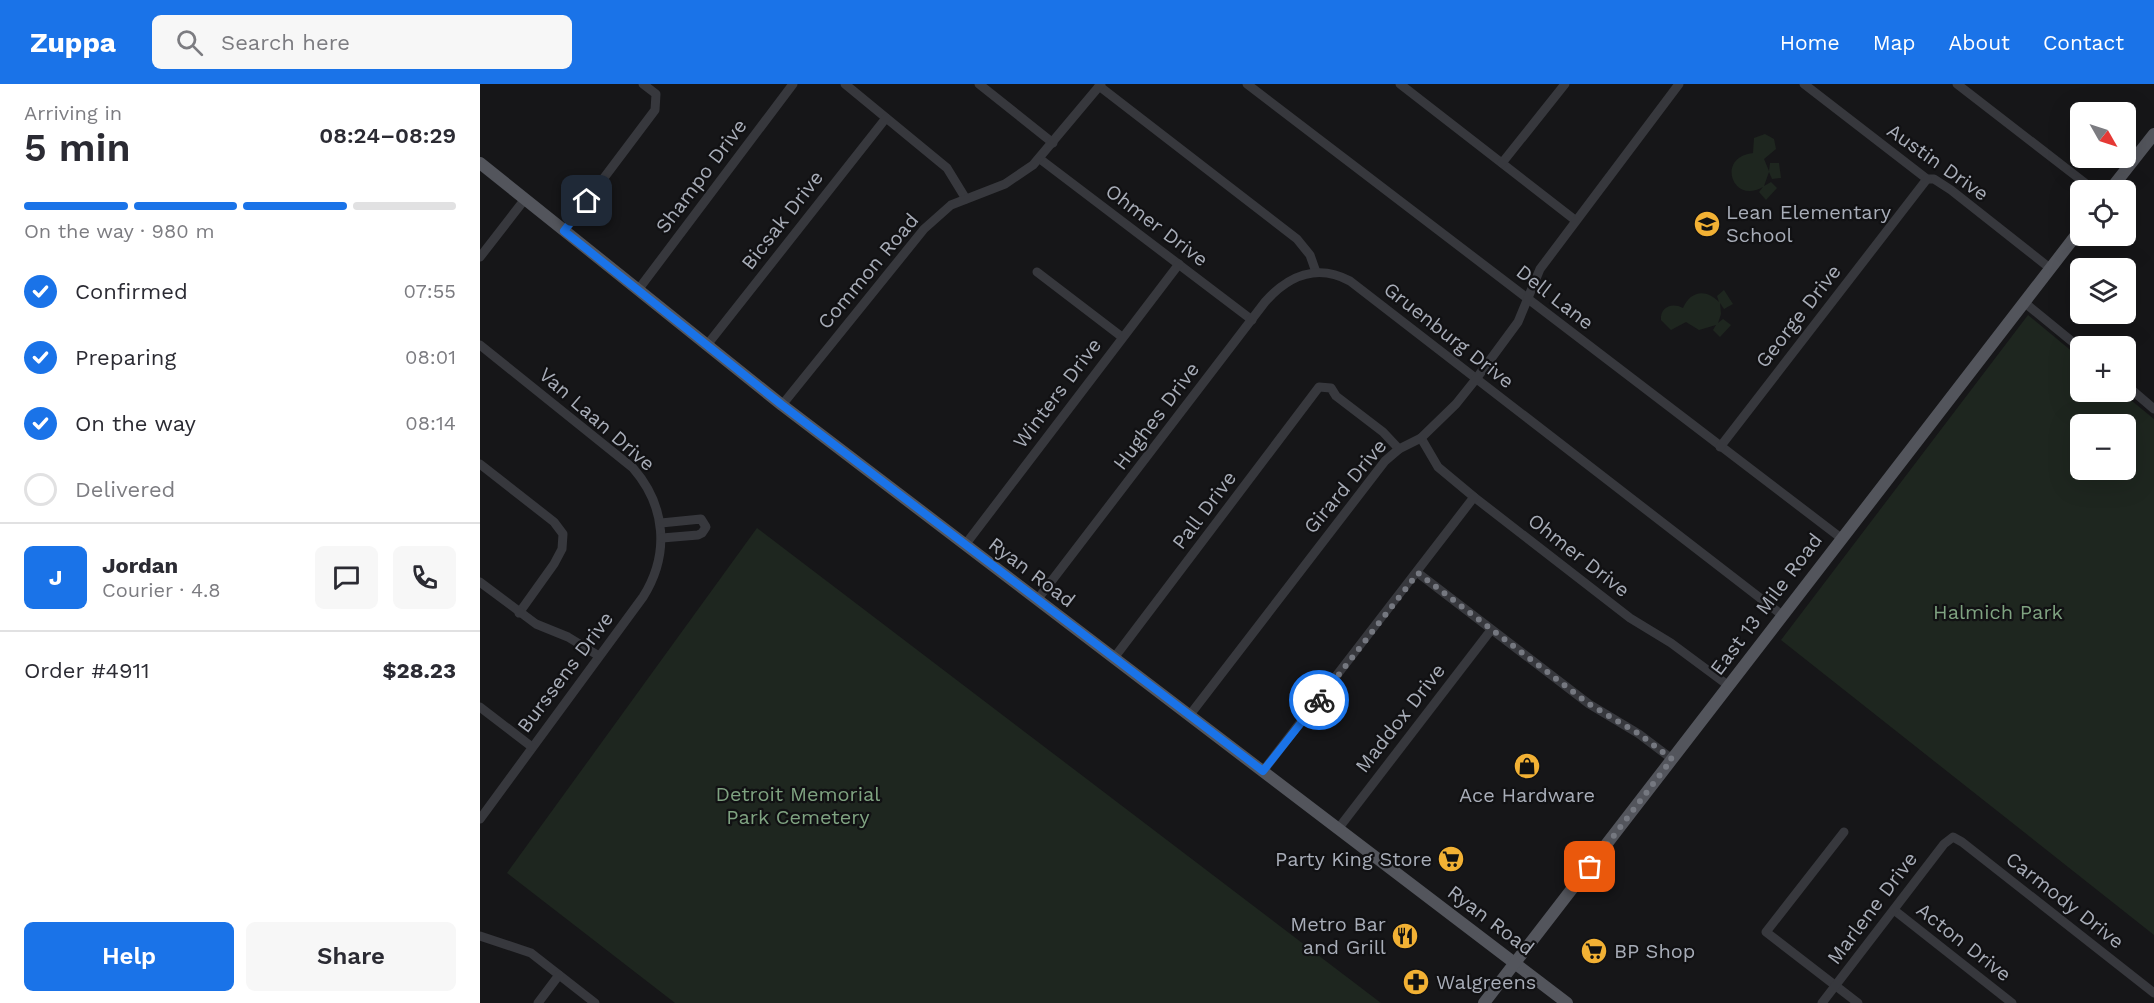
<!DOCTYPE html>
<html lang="en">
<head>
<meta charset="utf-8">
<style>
  body { margin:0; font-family:"Work Sans",sans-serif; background:#f7f7f7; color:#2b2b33; height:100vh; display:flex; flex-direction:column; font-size:22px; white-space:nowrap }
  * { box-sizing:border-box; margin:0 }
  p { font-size:20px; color:#7c7c81 }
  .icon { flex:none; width:33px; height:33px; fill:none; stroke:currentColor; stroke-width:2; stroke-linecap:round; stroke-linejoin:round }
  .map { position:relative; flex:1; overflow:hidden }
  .side { display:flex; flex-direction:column; background:#fff; width:480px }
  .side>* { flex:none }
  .needle { width:39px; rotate:129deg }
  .tools { position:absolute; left:1590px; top:18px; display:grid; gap:12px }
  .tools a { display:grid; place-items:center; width:66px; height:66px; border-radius:9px; background:#fff; box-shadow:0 6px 24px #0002; font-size:30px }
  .pin { position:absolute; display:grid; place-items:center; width:51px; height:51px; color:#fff; margin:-26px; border-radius:12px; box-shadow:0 3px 9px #0006 }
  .courier { position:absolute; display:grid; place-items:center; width:60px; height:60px; margin:-30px; border:4px solid #1a73e8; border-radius:50%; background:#fff; color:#222; box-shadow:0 2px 8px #0007 }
  .head em { font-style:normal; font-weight:600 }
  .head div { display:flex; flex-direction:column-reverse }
  .head { display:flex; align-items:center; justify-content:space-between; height:102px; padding:0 24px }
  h1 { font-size:39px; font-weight:600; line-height:45px }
  .bar { display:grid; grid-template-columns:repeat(4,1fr); gap:9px 6px; align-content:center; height:72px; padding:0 24px }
  .bar i { height:8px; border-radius:4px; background:#e1e1e2 }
  .bar .selected { background:#1a73e8 }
  .bar p { grid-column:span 4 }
  .line { display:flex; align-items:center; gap:15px; padding:0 24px; border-top:2px solid #e1e1e2 }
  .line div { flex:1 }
  .round { display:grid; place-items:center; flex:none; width:63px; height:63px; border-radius:9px; background:#f7f7f7 }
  ol { padding:0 24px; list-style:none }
  li { display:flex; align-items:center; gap:18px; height:66px }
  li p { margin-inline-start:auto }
  li .icon { padding:6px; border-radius:50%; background:#1a73e8; color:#fff; stroke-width:4 }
  li:last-child { color:#7c7c81 }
  li i { width:33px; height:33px; border:3px solid #e1e1e2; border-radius:50% }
  .cta { display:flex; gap:12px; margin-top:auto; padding:12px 24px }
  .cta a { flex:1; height:69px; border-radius:9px; background:#1a73e8; color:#fff; font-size:24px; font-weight:600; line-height:69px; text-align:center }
  .cta a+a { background:#f7f7f7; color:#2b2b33 }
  header { display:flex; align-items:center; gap:36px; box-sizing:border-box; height:84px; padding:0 30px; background:#1a73e8; color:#fff }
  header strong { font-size:28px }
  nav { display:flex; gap:33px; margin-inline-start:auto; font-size:21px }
  .search { width:420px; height:54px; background:#f7f7f7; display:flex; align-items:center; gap:15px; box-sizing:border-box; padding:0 21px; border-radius:9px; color:#7c7c81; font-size:22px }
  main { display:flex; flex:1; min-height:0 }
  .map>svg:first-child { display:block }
  .green { fill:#1e261f; fill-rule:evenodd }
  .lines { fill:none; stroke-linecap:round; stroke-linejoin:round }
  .minor { stroke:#37383d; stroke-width:9 }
  .major { stroke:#53555c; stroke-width:12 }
  .done { stroke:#757880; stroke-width:6; stroke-dasharray:0 10.8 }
  .route { stroke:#1a73e8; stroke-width:8 }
  .labels { text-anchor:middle; stroke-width:4.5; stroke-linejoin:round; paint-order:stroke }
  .street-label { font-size:20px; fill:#a8adb8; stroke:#111113 }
  .poi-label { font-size:20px; fill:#a8adb8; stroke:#111113; text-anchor:start }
  .park-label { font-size:20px; fill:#7fa381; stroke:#111113 }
</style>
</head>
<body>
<header>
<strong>Zuppa</strong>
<div class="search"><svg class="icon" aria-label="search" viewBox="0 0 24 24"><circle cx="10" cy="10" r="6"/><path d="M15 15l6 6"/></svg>Search here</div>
<nav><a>Home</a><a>Map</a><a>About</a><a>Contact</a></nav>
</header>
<main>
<section class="side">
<div class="head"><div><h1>5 min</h1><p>Arriving in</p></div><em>08:24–08:29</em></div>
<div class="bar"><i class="selected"></i><i class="selected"></i><i class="selected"></i><i></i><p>On the way · 980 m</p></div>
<ol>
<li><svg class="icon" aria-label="check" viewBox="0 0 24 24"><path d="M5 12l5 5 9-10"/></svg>Confirmed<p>07:55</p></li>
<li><svg class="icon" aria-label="check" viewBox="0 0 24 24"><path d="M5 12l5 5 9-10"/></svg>Preparing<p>08:01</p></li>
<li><svg class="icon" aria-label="check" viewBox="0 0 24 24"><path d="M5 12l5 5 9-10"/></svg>On the way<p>08:14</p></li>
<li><i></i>Delivered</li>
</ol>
<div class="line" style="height:108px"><b class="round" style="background:#1a73e8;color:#fff">J</b><div><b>Jordan</b><p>Courier · 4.8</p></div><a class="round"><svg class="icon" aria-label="chat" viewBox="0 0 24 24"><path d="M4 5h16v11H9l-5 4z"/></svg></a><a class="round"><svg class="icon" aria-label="phone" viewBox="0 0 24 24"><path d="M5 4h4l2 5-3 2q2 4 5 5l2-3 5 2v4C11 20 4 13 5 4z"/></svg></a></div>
<div class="line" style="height:78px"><div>Order #4911</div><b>$28.23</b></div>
<div class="cta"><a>Help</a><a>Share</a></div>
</section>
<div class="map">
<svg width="1674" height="919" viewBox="0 0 1674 919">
  <rect width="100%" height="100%" fill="#161618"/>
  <!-- green -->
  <g class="green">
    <path d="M1285 50 1294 55 1296 65 1284 75 1289 87 1290 79H1299L1301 94 1292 95 1289 88 1284 102 1291 98 1297 104 1286 116 1279 108 1283 103C1252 121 1236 73 1273 69L1274 54Z"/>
    <path d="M1244 206 1253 220 1244 225 1240 219 1241 230 1238 239 1243 235 1251 241 1240 253 1233 246 1236 241 1219 246 1206 238 1191 246 1181 236C1180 223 1192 218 1203 224 1210 207 1226 204 1239 218L1237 212Z"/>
    <path d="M1548 231 1600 274V308H1641L1674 335V851L1301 556ZM1600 340H1646V386H1600Z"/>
    <path d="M277 444 901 919H195L27 789Z"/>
  </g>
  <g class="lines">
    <!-- minor -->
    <g class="minor">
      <path d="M365 0 467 84 486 115"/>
      <path d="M499 0 573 59"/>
      <path d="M767 0 1361 454"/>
      <path d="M920 0 1095 136"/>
      <path d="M1324 0 1447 95H1454L1471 106 1571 185"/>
      <path d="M1477 0 1614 106"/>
      <path d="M619 2 817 155 830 171 836 188"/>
      <path d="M560 75 772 236"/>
      <path d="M1022 79 1085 0"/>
      <path d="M84 147 175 26 176 10 163 0"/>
      <path d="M0 173 45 115"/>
      <path d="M557 188 642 253"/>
      <path d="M158 206 313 0"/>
      <path d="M1545 219 1600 264"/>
      <path d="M0 261 153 384C186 422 190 470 163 513L0 735"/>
      <path d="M227 261 406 34"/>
      <path d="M1646 301 1674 325"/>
      <path d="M302 321 444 145 471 121 525 100 553 81 621 0"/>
      <path d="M941 354 958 383 994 413 1150 534 1191 559 1249 602"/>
      <path d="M1240 363 1447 95"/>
      <path d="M0 380 74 438 83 450 82 465 74 480 39 529"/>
      <path d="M181 439 221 435 226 443 222 449 218 451 182 454"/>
      <path d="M485 461 699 180"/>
      <path d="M938 489 1109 620 1159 650 1192 675"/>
      <path d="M0 498 56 540 88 553 119 572"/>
      <path d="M557 516 785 218C808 192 837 179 870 197L1302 531"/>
      <path d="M634 574 839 303 851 304 856 312 903 348 919 365"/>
      <path d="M0 623 52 663"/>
      <path d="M709 632 905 377 919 365 941 354 976 320 996 295 1038 238 1060 185 1199 0"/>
      <path d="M783 687 994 413"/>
      <path d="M858 745 1011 546"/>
      <path d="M1364 748 1286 848 1378 919"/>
      <path d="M1414 826 1532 919"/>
      <path d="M0 852 51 869 115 919"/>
      <path d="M58 919 79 891"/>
      <path d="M1342 919 1464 760 1473 753 1482 758 1674 909"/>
    </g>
    <!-- major -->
    <g class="major">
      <path d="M0 79 302 321 1087 919"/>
      <path d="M1630 106 1674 50"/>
      <path d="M1004 919 1600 146"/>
    </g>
  </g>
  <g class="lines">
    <!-- done -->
    <path class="done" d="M839 616 938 489 1109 620 1159 650 1192 675 1110 783"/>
    <!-- route -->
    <path class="route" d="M107 117 84 147 302 321 783 687 839 616"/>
  </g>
  <!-- icons -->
  <defs>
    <symbol id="school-disc" viewBox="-11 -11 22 22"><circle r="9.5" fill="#f2b134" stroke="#111113"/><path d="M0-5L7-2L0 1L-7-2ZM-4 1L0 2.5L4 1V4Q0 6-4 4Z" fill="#111"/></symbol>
    <symbol id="shop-disc" viewBox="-11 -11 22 22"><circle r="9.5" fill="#f2b134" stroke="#111113"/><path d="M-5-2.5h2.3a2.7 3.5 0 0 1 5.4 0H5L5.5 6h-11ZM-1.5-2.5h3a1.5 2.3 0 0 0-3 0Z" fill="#111"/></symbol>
    <symbol id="supermarket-disc" viewBox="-11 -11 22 22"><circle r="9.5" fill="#f2b134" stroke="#111113"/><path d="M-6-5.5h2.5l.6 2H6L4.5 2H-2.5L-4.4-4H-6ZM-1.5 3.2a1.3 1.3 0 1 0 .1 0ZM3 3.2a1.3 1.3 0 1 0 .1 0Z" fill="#111"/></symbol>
    <symbol id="restaurant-disc" viewBox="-11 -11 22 22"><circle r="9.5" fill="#f2b134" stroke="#111113"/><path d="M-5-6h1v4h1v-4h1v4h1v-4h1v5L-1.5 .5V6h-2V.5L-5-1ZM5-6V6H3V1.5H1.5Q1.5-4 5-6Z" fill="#111"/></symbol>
    <symbol id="pharmacy-disc" viewBox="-11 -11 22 22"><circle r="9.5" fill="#f2b134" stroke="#111113"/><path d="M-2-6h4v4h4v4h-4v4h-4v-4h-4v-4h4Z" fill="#111"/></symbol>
  </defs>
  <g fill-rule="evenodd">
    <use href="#school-disc" x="1212" y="125" width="30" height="30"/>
    <use href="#shop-disc" x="1032" y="667" width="30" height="30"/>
    <use href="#supermarket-disc" x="956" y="760" width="30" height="30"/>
    <use href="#restaurant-disc" x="910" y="837" width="30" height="30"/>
    <use href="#supermarket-disc" x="1099" y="852" width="30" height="30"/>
    <use href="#pharmacy-disc" x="921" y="883" width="30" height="30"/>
  </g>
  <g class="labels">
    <!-- street labels -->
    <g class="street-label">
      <text transform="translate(1458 78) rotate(35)" y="7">Austin Drive</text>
      <text transform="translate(221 92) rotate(-53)" y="7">Shampo Drive</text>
      <text transform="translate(302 136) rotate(-52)" y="7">Bicsak Drive</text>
      <text transform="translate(677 141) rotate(37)" y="7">Ohmer Drive</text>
      <text transform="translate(388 187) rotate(-50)" y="7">Common Road</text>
      <text transform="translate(1075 213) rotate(38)" y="7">Dell Lane</text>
      <text transform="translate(1318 232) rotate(-52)" y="7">George Drive</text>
      <text transform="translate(969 251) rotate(38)" y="7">Gruenburg Drive</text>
      <text transform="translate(577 309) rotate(-53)" y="7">Winters Drive</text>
      <text transform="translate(676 332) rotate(-53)" y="7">Hughes Drive</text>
      <text transform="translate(117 335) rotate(41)" y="7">Van Laan Drive</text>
      <text transform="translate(865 402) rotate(-50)" y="7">Girard Drive</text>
      <text transform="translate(724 426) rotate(-53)" y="7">Pall Drive</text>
      <text transform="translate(1099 471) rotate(38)" y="7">Ohmer Drive</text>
      <text transform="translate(552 488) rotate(37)" y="7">Ryan Road</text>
      <text transform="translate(1286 520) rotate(-53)" y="7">East 13 Mile Road</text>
      <text transform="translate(85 588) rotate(-53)" y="7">Burssens Drive</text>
      <text transform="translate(920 634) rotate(-52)" y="7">Maddox Drive</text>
      <text transform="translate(1585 816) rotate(38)" y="7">Carmody Drive</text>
      <text transform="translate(1392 824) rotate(-53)" y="7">Marlene Drive</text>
      <text transform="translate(1011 836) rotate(37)" y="7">Ryan Road</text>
      <text transform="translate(1484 858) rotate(38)" y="7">Acton Drive</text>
    </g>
    <!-- poi labels -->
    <g class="poi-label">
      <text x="1246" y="135">Lean Elementary<tspan x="1246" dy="23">School</tspan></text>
      <text x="1047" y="718" text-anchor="middle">Ace Hardware</text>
      <text x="952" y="782" text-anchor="end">Party King Store</text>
      <text x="906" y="847" text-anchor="end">Metro Bar<tspan x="906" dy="23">and Grill</tspan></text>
      <text x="1134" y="874">BP Shop</text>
      <text x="956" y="905">Walgreens</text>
    </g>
    <!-- park labels -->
    <g class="park-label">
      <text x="1518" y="535">Halmich Park</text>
      <text x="318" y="717">Detroit Memorial<tspan x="318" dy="23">Park Cemetery</tspan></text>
    </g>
  </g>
</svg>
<div class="tools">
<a><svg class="needle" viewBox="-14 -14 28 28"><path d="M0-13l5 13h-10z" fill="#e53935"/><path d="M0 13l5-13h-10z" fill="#7c7c81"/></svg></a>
<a><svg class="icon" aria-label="locate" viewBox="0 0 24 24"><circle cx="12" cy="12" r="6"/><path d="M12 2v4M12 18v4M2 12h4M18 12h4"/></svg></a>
<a><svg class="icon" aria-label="layers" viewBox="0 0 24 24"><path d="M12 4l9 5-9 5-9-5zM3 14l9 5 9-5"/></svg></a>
<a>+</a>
<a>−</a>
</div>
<div class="pin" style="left:1110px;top:783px;background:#ea580c"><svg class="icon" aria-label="bag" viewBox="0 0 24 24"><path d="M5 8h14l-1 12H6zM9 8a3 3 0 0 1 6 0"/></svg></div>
<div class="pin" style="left:107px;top:117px;background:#1f2937"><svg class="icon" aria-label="home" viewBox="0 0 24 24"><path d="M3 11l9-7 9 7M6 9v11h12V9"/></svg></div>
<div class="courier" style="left:839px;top:616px"><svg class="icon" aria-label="bike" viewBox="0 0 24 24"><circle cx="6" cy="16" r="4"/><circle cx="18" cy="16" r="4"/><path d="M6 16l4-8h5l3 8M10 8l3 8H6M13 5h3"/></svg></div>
</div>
</main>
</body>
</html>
